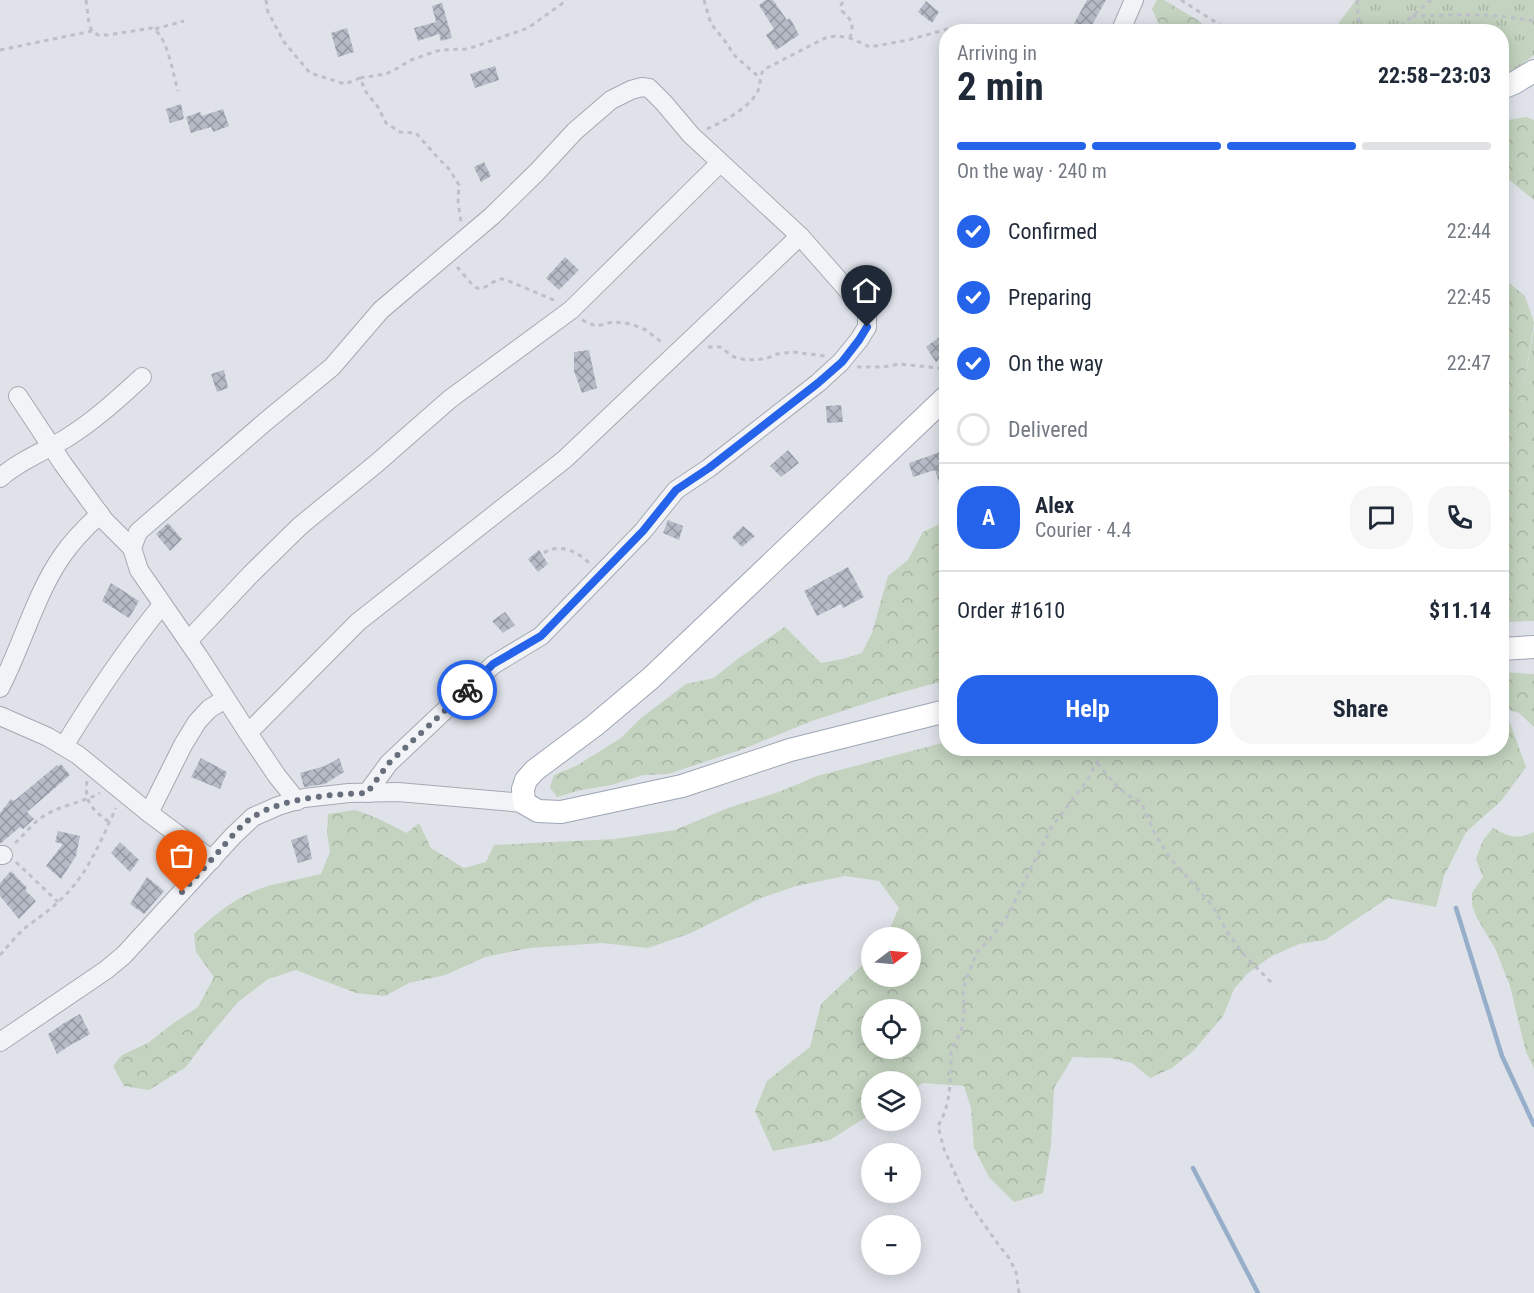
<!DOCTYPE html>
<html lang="en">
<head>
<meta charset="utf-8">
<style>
  body { margin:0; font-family:"Roboto Condensed",sans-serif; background:#f6f6f7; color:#1f2937; height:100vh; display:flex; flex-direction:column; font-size:22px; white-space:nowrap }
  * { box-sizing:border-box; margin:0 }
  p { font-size:20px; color:#747a83 }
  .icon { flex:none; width:33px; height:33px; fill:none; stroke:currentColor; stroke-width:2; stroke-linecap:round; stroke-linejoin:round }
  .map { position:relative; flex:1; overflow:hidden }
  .sheet { position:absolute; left:939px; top:24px; width:570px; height:732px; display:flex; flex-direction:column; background:#fff; border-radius:24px; box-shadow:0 3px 15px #0003 }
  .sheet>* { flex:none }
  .needle { width:39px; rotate:74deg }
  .buttons { position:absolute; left:861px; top:927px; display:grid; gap:12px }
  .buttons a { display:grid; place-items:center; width:60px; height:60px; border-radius:50%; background:#fff; box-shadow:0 3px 15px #0003; font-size:30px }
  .pin { position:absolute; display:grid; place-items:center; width:51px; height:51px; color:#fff; margin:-62px -26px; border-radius:50% 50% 50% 0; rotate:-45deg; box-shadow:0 0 6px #0007 }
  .pin .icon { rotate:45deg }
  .courier { position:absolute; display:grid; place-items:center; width:60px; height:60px; margin:-30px; border:4px solid #2563eb; border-radius:50%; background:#fff; color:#222; box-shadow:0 2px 8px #0007 }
  .head em { font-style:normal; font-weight:700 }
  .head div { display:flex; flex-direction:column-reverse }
  .head { display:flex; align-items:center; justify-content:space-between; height:102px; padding:0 18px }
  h1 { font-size:39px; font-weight:700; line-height:45px }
  .bar { display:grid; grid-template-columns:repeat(4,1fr); gap:9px 6px; align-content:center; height:72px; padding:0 18px }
  .bar i { height:8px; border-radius:4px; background:#e0e1e3 }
  .bar .current { background:#2563eb }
  .bar p { grid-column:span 4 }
  .line { display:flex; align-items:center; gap:15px; padding:0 18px; border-top:2px solid #e0e1e3 }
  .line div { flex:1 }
  .round { display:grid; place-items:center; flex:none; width:63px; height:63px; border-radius:24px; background:#f6f6f7 }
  ol { padding:0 18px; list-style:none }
  li { display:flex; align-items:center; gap:18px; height:66px }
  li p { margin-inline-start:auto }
  li .icon { padding:6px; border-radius:50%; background:#2563eb; color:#fff; stroke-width:4 }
  li:last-child { color:#747a83 }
  li i { width:33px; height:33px; border:3px solid #e0e1e3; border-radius:50% }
  .cta { display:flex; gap:12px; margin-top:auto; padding:12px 18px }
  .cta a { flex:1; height:69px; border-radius:24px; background:#2563eb; color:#fff; font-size:24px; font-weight:700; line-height:69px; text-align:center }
  .cta a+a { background:#f6f6f7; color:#1f2937 }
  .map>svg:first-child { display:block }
  .grass { fill:url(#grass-tufts) }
  .forest { fill:url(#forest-crowns); fill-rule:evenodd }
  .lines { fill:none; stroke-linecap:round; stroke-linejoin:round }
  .stream { stroke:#97aecb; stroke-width:4.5 }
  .building { fill:url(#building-cross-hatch) }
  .minor-casing { stroke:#a4a9b3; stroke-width:20 }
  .major-casing { stroke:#9da6b5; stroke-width:24 }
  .path { stroke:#bdc0c8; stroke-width:3; stroke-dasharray:4.5 4.5; stroke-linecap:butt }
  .minor { stroke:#f2f3f7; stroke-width:18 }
  .major { stroke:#fff; stroke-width:22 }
  .done { stroke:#676e7c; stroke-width:6; stroke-dasharray:0 10.8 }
  .route { stroke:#2563eb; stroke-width:8 }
</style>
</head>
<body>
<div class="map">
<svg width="1534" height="1293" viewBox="0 0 1534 1293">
  <defs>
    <pattern id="grass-tufts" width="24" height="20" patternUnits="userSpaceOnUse" patternTransform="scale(1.5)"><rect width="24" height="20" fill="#c3d3bf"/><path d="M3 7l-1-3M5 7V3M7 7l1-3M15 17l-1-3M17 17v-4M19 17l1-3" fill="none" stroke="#a8b5a5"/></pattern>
    <pattern id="forest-crowns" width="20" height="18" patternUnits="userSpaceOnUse" patternTransform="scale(1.5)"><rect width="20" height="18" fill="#c3d3bf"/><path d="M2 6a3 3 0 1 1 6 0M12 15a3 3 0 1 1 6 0" fill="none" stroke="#a8b5a5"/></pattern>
    <pattern id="building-cross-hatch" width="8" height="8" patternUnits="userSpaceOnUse" patternTransform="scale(1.5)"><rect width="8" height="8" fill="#b5bbc6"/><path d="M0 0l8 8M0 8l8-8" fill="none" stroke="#9398a2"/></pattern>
  </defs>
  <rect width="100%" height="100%" fill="#dfe2e9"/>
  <!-- grass -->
  <g class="grass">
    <path d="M1356 0H1534V55L1502 80V32H1332Z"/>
    <path d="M1534 328V390L1524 385Z"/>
  </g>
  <!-- forest -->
  <g class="forest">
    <path d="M1157 0H1164L1199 21 1211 31H1162L1152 9Z"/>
    <path d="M1526 117 1534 120V200L1502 174V121Z"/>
    <path d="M1502 277 1525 296 1534 323 1524 385 1534 390V621L1507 622 1502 621Z"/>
    <path d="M946 521V681L932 684 888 696 812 721 743 749 668 774 643 775 611 785 581 790 557 797 550 787 554 775 576 766 621 738 641 718 686 684 714 678 736 660 785 627 821 663 843 659 862 653 872 633 888 576 908 560 923 532Z"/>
    <path d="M1502 672 1534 674V727L1519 713 1505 709 1526 767 1501 801 1466 832 1444 876 1436 907 1388 898 1325 940 1299 944 1270 957 1247 974 1234 989 1223 1016 1194 1050 1172 1068 1150 1078 1132 1063 1111 1058 1073 1057 1054 1088 1051 1145 1043 1193 1014 1202 989 1177 974 1148 971 1108 964 1086 923 1083 911 1090 910 1082H872L871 1114 830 1140 773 1151 755 1111 767 1081 810 1047 821 1004 871 957 872 976H910V938L886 937 899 908 879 881 845 876 796 886 761 898 691 933 648 948 602 943 529 948 485 957 445 975 409 983 385 996 356 993 296 970 268 979 238 1002 206 1040 186 1067 149 1090 124 1086 113 1066 122 1055 148 1043 171 1025 198 1007 214 977 196 952 194 934C216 913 241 893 272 885 288 881 305 878 321 874L330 852 327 833 328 814 355 810 377 818 407 833 419 823 431 848 464 868 486 862 494 845 615 839 675 830 728 808 779 792 817 776 946 742V748H1502ZM872 1010H910V1048H872Z"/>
    <path d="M1493 828C1510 837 1516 840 1534 832V1068L1526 1052 1510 986 1495 948 1477 918 1472 905V893L1483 877 1476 859 1483 840Z"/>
  </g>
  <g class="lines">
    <!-- stream -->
    <g class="stream">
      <path d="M1456 908 1502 1056 1534 1125"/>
      <path d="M1193 1168 1258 1293"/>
    </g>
  </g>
  <!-- building -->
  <g class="building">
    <path d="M766 0H773L787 20 790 18 799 35 776 50 766 35 774 29 759 5Z"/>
    <path d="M1087 0H1106L1088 32H1080L1072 27Z"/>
    <path d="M926 1 939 12 932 23 918 12Z"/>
    <path d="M442 3 452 38 441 41 439 34 418 41 414 28 436 22 432 6Z"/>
    <path d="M347 28 354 52 338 57 331 33Z"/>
    <path d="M495 66 499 80 475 88 470 74Z"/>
    <path d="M181 104 184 119 170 123 166 109Z"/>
    <path d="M223 109 229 126 213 132 211 127 191 133 186 117 200 112 202 116Z"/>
    <path d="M484 162 491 176 481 182 474 167Z"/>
    <path d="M565 257 579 270 559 290 546 278Z"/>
    <path d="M946 332V355L936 362 926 347Z"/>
    <path d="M589 350 597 388 582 393 574 371V352Z"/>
    <path d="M224 370 228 388 217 392 211 374Z"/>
    <path d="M841 405 843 422 827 423 826 406Z"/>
    <path d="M788 450 799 463 781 477 770 466Z"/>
    <path d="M946 450V497L944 498 935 470 913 477 909 463Z"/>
    <path d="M668 520 683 526 679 540 663 533Z"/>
    <path d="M168 523 182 539 170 551 156 534Z"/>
    <path d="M743 526 755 536 742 547 732 537Z"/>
    <path d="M539 550 548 564 538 572 528 559Z"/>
    <path d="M848 567 864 597 843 608 841 604 817 616 804 591Z"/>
    <path d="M111 583 139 601 129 618 102 601Z"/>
    <path d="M505 612 515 625 503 633 492 621Z"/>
    <path d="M201 758 227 772 220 789 191 777Z"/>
    <path d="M339 758 344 772 325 784 304 787 300 773 325 766Z"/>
    <path d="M61 764 70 775 27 812 34 819 23 829 20 827 0 844V813L11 799 14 801 57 765 58 767Z"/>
    <path d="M58 831 80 836 76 856 61 879 46 866 63 844 55 842Z"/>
    <path d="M307 835 312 859 298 863 291 840Z"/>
    <path d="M120 842 139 860 130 872 111 853Z"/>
    <path d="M11 871 27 888 25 890 36 901 19 919 0 896V883Z"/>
    <path d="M147 877 164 891 144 914 130 904Z"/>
    <path d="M80 1014 90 1034 75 1043V1042L57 1054 48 1034 64 1023Z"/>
  </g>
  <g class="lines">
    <defs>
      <g id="minor">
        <path d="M1120 32 1134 0"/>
        <path d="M18 396 63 464 104 520 132 548"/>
        <path d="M0 478C19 461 43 452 65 439 93 422 118 399 142 377"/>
        <path d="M188 641 250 575 300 526 377 463 450 399 571 310 720 163"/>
        <path d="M0 688C22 646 35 595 62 556 73 540 86 527 100 514"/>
        <path d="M0 716 48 737 78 755 149 813 212 860"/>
        <path d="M248 733 358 622 565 459 800 236"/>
        <path d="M64 746C94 697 126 649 162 605"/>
        <path d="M297 801 277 776 248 733 199 657 139 570 132 548 138 532 265 422 332 367 381 310 492 216 537 172 575 131 611 100 631 90 642 87 649 88 664 103 691 135 800 236 867 312V327L859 340 841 362 818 383 709 468 676 490 643 531 541 636 493 665 389 763 367 793"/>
        <path d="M149 813 183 745 197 722 209 709 225 699"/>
        <path d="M0 855H3"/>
        <path d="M0 1042 106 970 124 955 233 836 253 817 278 806 304 798 349 793 398 792 524 803"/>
      </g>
      <g id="major">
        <path d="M1502 88 1514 83 1534 71"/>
        <path d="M946 397 651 678 594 726 535 770 526 780 523 789 524 803 538 811 561 812 682 786 790 750 946 711"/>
        <path d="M1502 649 1534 647"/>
      </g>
    </defs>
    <!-- minor casing -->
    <use href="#minor" class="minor-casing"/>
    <!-- major casing -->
    <use href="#major" class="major-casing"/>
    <!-- path -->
    <g class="path">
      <path d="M86 0 89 24 92 31 98 35H108L152 28C168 36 173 75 178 91"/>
      <path d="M266 0 268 12 284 42 310 73 345 84 360 78 366 92 378 107 386 123 400 132 416 133 438 158 449 169 459 185 458 201 461 223"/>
      <path d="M704 0 711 24 725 41 735 56 760 78"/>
      <path d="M1181 0 1231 32"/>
      <path d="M1357 0 1358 18 1365 32"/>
      <path d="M843 2 841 5 842 11C852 21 854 23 850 38"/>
      <path d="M1412 16C1434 16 1456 14 1478 15 1497 15 1516 18 1534 21"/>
      <path d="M155 29 184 21"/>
      <path d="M1394 32 1431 0"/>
      <path d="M0 50 92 31"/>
      <path d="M360 78 386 74 398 68 411 60 440 50 468 49 528 28 567 0"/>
      <path d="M707 129C724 121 746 110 757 93 760 87 760 77 763 70L827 37 838 36 850 38 870 47 908 40 948 29 968 32"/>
      <path d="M457 267C462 272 472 286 477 288 486 291 493 278 504 279L556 301"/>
      <path d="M582 320 596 326 613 322 631 324 646 330 664 344"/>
      <path d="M708 347H720L734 357 746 360 765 359 777 354 793 352 825 356"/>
      <path d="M857 367H883L899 364 939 368 946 371"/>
      <path d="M544 553C558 543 578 551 589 563"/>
      <path d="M1097 763C1111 779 1121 794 1141 802L1156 836 1171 859 1212 905 1228 933 1246 957 1273 984"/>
      <path d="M87 781C84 803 93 810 109 822"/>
      <path d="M15 843C25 834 34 821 47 814 63 805 83 802 100 793"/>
      <path d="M16 862 58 902"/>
      <path d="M0 955C8 946 16 936 25 928 36 919 48 912 58 902 87 877 100 842 116 808"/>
      <path d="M1019 1293 1016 1272 1009 1258 998 1244 967 1200 944 1149 938 1126 945 1112 949 1095 951 1071V1050L961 1032 964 1013 963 988 977 952 990 939 1007 917 1051 828 1088 779 1104 748"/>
    </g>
    <!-- minor -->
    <use href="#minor" class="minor"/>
    <!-- major -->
    <use href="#major" class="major"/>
  </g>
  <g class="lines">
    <!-- done -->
    <path class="done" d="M182 892C195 878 208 864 220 850 230 839 241 824 253 817 282 798 333 794 367 793L389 763 467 690"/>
    <!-- route -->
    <path class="route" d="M467 690 493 664 541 636 643 531 676 490 709 468 818 383 842 362 859 340 867 327"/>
  </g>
</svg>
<div class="buttons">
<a><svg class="needle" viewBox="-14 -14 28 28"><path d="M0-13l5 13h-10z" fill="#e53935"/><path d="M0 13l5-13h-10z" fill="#747a83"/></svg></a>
<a><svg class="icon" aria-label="locate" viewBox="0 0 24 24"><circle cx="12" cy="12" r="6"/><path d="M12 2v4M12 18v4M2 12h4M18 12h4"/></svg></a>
<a><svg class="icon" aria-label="layers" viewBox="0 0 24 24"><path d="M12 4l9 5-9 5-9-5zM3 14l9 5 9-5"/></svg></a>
<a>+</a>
<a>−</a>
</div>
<div class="pin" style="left:182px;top:892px;background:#ea580c"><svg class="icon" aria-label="bag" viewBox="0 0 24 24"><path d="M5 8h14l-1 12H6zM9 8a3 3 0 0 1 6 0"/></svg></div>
<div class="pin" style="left:867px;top:327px;background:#1f2937"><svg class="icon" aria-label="home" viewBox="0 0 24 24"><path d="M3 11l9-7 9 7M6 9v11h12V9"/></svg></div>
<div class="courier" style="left:467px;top:690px"><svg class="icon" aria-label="bike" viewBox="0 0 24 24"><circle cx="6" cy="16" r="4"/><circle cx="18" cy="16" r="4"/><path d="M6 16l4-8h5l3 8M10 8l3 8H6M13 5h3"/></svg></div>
<section class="sheet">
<div class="head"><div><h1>2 min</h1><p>Arriving in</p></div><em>22:58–23:03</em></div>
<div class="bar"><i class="current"></i><i class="current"></i><i class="current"></i><i></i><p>On the way · 240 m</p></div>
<ol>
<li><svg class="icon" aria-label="check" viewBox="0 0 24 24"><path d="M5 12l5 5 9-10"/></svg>Confirmed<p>22:44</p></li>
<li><svg class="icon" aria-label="check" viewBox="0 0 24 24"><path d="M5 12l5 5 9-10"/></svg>Preparing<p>22:45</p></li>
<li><svg class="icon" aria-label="check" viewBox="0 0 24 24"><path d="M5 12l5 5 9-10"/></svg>On the way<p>22:47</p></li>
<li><i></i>Delivered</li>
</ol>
<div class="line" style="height:108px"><b class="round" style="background:#2563eb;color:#fff">A</b><div><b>Alex</b><p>Courier · 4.4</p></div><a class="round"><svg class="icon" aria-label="chat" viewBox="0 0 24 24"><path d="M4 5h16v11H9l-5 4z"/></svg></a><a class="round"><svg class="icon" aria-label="phone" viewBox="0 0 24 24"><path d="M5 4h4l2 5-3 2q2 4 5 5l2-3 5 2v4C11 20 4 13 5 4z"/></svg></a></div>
<div class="line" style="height:78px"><div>Order #1610</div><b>$11.14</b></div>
<div class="cta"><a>Help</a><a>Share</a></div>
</section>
</div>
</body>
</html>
